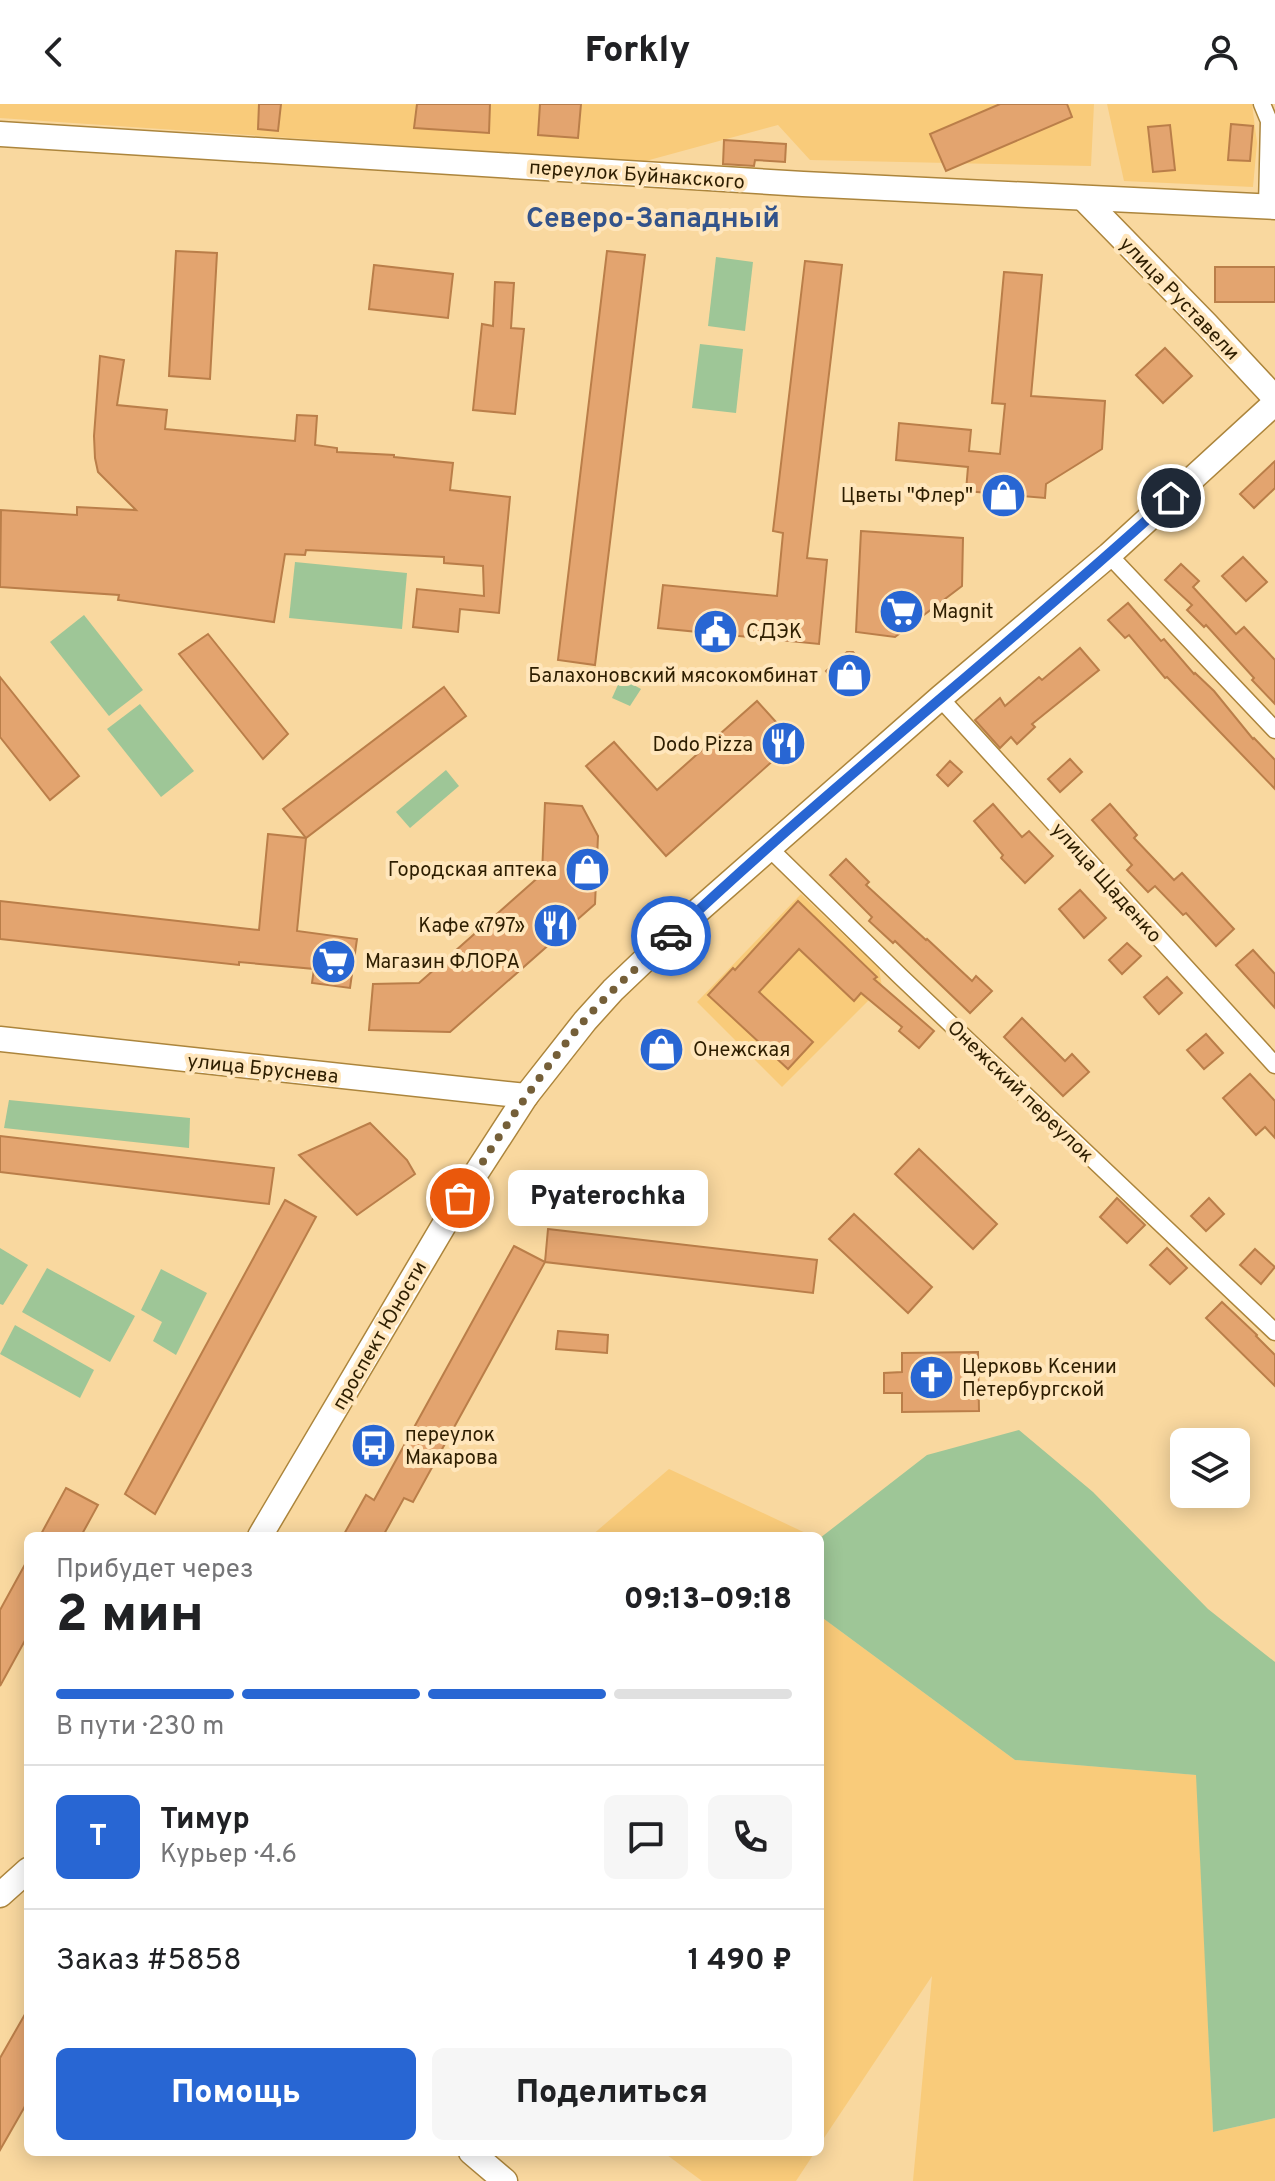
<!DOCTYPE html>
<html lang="ru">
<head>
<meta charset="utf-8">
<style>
  body { margin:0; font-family:Overpass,sans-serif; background:#f6f6f6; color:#202124; height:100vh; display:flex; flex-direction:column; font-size:30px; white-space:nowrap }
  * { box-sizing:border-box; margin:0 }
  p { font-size:26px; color:#757577 }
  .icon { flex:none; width:44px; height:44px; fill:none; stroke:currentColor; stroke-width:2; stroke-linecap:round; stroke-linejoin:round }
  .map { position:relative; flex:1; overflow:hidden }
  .sheet { position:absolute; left:24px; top:1428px; width:800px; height:624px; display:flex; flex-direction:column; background:#fff; border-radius:12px; box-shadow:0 4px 20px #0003 }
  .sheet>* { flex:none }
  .tools { position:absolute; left:1170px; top:1324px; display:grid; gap:16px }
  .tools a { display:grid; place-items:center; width:80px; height:80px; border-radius:12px; background:#fff; box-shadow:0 4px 20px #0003; font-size:40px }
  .pin { position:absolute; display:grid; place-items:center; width:68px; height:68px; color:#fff; margin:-34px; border:4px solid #fff; border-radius:50%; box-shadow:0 2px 8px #0007 }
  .courier { position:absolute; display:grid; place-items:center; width:80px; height:80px; margin:-40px; border:6px solid #2866d3; border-radius:50%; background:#fff; color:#222; box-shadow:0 2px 10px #0007 }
  .bubble { position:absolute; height:56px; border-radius:12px; background:#fff; box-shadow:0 4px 20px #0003; font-size:26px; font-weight:800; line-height:56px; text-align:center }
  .summary em { font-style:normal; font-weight:800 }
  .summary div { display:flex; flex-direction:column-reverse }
  .summary { display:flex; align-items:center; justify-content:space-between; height:136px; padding:0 32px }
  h1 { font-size:52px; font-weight:800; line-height:60px }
  .bar { display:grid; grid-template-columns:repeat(4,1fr); gap:12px 8px; align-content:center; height:96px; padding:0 32px }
  .bar i { height:10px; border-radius:6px; background:#e0e0e0 }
  .bar .active { background:#2866d3 }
  .bar p { grid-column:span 4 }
  .line { display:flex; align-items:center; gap:20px; padding:0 32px; border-top:2px solid #e0e0e0 }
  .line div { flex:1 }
  .round { display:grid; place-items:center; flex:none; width:84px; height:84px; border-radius:12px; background:#f6f6f6 }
  .action { display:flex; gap:16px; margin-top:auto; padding:16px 32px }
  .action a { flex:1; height:92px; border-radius:12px; background:#2866d3; color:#fff; font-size:32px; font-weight:800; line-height:92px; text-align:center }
  .action a+a { background:#f6f6f6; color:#202124 }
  header { display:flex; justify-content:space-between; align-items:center; height:104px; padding:0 32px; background:#fff; font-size:36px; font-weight:800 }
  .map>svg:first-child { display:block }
  .built { fill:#f9cb7a }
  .green { fill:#9ec697 }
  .building { fill:#e3a46f; stroke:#ba7e49; stroke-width:2 }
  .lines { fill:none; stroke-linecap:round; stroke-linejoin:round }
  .street-casing { stroke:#ac853c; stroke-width:19 }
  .secondary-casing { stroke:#ac853c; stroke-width:27 }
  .street { stroke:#fff; stroke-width:16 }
  .secondary { stroke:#fff; stroke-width:24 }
  .done { stroke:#755f38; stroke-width:8; stroke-dasharray:0 14.4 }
  .route { stroke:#2866d3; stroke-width:10 }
  .labels { text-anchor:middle; stroke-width:8; stroke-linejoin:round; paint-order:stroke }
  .street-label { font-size:20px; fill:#2e1e00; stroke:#ffe6bc }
  .poi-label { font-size:20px; fill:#2e1e00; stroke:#ffe6bc; text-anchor:start }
  .district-label { font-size:28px; font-weight:bold; fill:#33538b; stroke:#ffe6bc }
</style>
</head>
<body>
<header><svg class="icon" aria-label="back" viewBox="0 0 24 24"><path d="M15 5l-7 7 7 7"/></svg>Forkly<svg class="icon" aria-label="person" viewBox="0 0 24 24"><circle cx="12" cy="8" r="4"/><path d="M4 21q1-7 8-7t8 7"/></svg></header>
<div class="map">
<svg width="1275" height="2077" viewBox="0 0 1275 2077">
  <rect width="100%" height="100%" fill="#f9d89f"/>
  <!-- built -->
  <g class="built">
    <path d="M0 0H1094L1091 62 810 56 778 21 642 58 0 14Z"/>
    <path d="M1107 0H1252L1257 39 1253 83 1124 77Z"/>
    <path d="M801 790 879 865 882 883 782 983 697 898Z"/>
    <path d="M669 1365 812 1432H591Z"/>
    <path d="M820 1512 1015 1656 1197 1671 1213 2028 1275 2014V2077H913L932 1872 820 2040Z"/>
    <path d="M663 2048H815L796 2077H702Z"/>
  </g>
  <!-- green -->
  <g class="green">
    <path d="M716 153 753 158 745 227 708 222Z"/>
    <path d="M700 240 743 245 736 309 692 304Z"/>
    <path d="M295 458 407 469 402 525 289 514Z"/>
    <path d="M84 511 143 586 109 612 50 538Z"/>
    <path d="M621 574 641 585 630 602 612 594Z"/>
    <path d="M140 600 194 667 161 693 107 625Z"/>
    <path d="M446 666 459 682 410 724 396 708Z"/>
    <path d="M9 996 190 1014 189 1044 4 1024Z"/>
    <path d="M0 1144 28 1161 3 1201 0 1200Z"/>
    <path d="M47 1164 135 1212 110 1258 22 1208Z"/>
    <path d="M161 1165 207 1189 176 1251 153 1237 162 1218 141 1206Z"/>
    <path d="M15 1221 94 1266 80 1294 0 1250Z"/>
    <path d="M1019 1326 1093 1388 1208 1505 1275 1558V2014L1213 2028 1196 1671 1015 1656 820 1512V1434L927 1351Z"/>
  </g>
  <!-- building -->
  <g class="building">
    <path d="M259 0H281L278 27 258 25Z"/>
    <path d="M417 0H490L489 29 414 24Z"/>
    <path d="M540 0H581L578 34 538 31Z"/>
    <path d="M1000 0H1067L1072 13 946 67 930 30Z"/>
    <path d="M1231 20 1253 22 1250 57 1228 56Z"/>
    <path d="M1170 21 1175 66 1153 68 1148 23Z"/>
    <path d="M724 36 786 40 785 58 755 56 754 62 723 60Z"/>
    <path d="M176 147 217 149 210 275 169 272Z"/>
    <path d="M607 147 645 151 595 561 558 556Z"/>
    <path d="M805 157 842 161 807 454 827 456 819 540 658 524 663 481 777 492 783 429 773 427Z"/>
    <path d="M374 161 453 170 448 214 369 205Z"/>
    <rect x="1215" y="163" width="60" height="35"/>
    <path d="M1004 168 1042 171 1031 292 1105 297 1102 345 1046 380 1045 394 966 387 968 363 896 356 899 319 971 326 969 347 1000 350 1005 300 992 299Z"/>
    <path d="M495 178 514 179 511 224 524 225 515 310 473 306 482 220 493 222Z"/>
    <path d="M1165 244 1192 272 1163 299 1136 271Z"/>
    <path d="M100 252 124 256 117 301 167 306 165 325 295 337 297 311 317 312 315 341 337 344V348L394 351V353L453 359 450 386 510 393 499 509 460 505 458 528 413 523 417 485 484 492 483 462 444 459V453L306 446 305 451 285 450 274 518 118 496 119 491 0 483 1 406 77 411V403L136 406 98 368 95 354 94 332Z"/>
    <path d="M1275 357V384L1254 404 1240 390Z"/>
    <path d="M861 427 963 434 962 482 895 533 856 528Z"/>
    <path d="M1243 453 1267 478 1246 497 1222 472Z"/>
    <path d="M1181 460 1199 477 1193 483 1236 530 1244 523 1275 556V600L1252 576 1254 574 1206 521 1204 523 1187 506 1192 501 1165 476Z"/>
    <path d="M1128 499 1161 537 1164 535 1194 570 1195 569 1214 587 1253 635 1254 634 1275 656V685L1167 573 1165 574 1129 531 1125 534 1108 516Z"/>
    <path d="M208 530 288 630 263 655 179 550Z"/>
    <path d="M1080 544 1099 566 1032 620 1035 623 1017 640 1011 633 1000 644 975 616 1000 594 1005 602 1039 573 1042 576Z"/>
    <path d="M847 548H853L871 570 847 592 826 567Z"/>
    <path d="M0 573 79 672 50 696 0 633Z"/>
    <path d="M444 583 466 612 306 734 283 705Z"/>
    <path d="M757 597 794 638 666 752 586 662 614 638 657 686Z"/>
    <path d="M1070 655 1082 668 1060 688 1048 675Z"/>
    <path d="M950 657 962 668 948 682 937 671Z"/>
    <path d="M545 699 582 702 598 732 595 800 450 928 369 926 373 880 419 879 542 770Z"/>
    <path d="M993 700 1022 733 1029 727 1053 752 1025 779 1001 754 1003 751 974 717Z"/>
    <path d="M1110 700 1137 731 1134 734 1174 776 1182 769 1234 825 1216 842 1186 809 1183 811 1155 782 1148 788 1127 766 1132 761 1092 716Z"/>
    <path d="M268 730 306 734 297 827 357 835 350 884 312 879 314 865 239 858V861L0 835V797L259 826Z"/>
    <path d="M846 755 869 778 866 781 926 836 927 835 972 877 976 872 992 887 970 909 895 837 893 839 869 817 872 813 830 771Z"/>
    <path d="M1080 786 1106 814 1084 834 1059 805Z"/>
    <path d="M798 797 877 873 874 875 934 927 919 944 899 927 902 923 861 889 854 897 799 845 759 888 813 938 788 965 708 891 733 864 735 866Z"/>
    <path d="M1127 839 1141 852 1122 870 1109 856Z"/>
    <path d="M1253 846 1275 870V904L1236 861Z"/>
    <path d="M1167 873 1182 889 1159 910 1144 893Z"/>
    <path d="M1022 914 1065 957 1072 950 1089 968 1063 992 1004 933Z"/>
    <path d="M1206 930 1223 949 1204 965 1187 946Z"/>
    <path d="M1250 970 1275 997V1034L1265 1023 1256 1031 1223 994Z"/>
    <path d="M370 1019 407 1056 415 1070 357 1111 299 1051Z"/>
    <path d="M0 1032 274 1064 269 1100 0 1068Z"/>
    <path d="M919 1045 997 1120 973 1145 895 1070Z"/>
    <path d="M1117 1094 1145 1121 1127 1139 1100 1113Z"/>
    <path d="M1209 1094 1224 1110 1206 1127 1191 1112Z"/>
    <path d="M285 1096 316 1113 155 1410 125 1390Z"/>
    <path d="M854 1110 932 1183 908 1209 829 1135Z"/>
    <path d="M548 1125 817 1156 813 1189 545 1158Z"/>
    <path d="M514 1142 545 1158 413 1398 404 1394 383 1432H343L366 1391 374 1396Z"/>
    <path d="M1167 1144 1187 1164 1170 1180 1150 1161Z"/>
    <path d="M1255 1145 1275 1163 1261 1180 1240 1161Z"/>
    <path d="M1222 1198 1257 1231 1256 1232 1275 1251V1282L1206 1214Z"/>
    <path d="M558 1227 608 1231 607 1249 556 1245Z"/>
    <path d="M978 1248 979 1307 902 1308V1289H884V1269L902 1268V1249Z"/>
    <path d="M66 1384 98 1401 81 1432H40Z"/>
    <path d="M28 1455V1531L0 1582V1506Z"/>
    <path d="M28 1905V1997L0 2046V1954Z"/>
  </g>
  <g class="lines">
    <defs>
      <g id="street">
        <path d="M1262 0 1269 17 1267 103"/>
        <path d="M1109 451 1275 626"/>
        <path d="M940 594 1275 961"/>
        <path d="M769 744 900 872 1275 1228"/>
      </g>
      <g id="secondary">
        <path d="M0 30 803 80 1275 103"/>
        <path d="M1083 94 1207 221 1275 294"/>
        <path d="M0 935 526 992"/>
        <path d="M260 1432 460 1094 526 992 585 917 613 886 675 827 940 594 1109 451 1275 299"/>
        <path d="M0 1791 28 1766"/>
        <path d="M471 2048 505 2077"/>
      </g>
    </defs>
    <!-- street casing -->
    <use href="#street" class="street-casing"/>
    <!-- secondary casing -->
    <use href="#secondary" class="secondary-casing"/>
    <!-- street -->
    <use href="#street" class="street"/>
    <!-- secondary -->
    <use href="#secondary" class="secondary"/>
  </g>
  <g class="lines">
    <!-- done -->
    <path class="done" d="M460 1094C498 1033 537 973 583 918 610 887 641 860 671 832"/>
    <!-- route -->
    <path class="route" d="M671 832C832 680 1007 544 1171 394"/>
  </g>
  <!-- icons -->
  <defs>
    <symbol id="shop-disc" viewBox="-11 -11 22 22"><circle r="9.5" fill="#2866d3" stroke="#ffe6bc"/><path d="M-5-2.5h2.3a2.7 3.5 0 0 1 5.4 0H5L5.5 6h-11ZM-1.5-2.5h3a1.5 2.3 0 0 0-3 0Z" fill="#fff"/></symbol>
    <symbol id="supermarket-disc" viewBox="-11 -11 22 22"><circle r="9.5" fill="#2866d3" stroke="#ffe6bc"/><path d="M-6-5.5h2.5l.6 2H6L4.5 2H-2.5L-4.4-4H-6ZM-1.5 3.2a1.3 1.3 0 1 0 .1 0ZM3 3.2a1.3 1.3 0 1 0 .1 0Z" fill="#fff"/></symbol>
    <symbol id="civic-disc" viewBox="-11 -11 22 22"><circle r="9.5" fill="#2866d3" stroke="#ffe6bc"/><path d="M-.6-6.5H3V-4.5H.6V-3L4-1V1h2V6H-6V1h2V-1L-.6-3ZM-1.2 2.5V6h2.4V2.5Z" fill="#fff"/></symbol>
    <symbol id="restaurant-disc" viewBox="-11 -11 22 22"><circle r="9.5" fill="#2866d3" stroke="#ffe6bc"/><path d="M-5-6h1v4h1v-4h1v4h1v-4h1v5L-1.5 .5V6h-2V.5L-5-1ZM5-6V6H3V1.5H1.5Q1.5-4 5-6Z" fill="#fff"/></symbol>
    <symbol id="church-disc" viewBox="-11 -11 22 22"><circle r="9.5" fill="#2866d3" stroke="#ffe6bc"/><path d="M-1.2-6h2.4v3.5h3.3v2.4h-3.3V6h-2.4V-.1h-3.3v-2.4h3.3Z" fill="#fff"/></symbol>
    <symbol id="bus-disc" viewBox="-11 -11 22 22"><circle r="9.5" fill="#2866d3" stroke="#ffe6bc"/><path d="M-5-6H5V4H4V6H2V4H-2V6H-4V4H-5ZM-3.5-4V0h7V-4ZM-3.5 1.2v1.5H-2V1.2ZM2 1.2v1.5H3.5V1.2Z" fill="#fff"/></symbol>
  </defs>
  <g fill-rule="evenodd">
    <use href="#shop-disc" x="978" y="366" width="51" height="51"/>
    <use href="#supermarket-disc" x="876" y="482" width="51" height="51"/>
    <use href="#civic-disc" x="690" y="502" width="51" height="51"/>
    <use href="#shop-disc" x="824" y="546" width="51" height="51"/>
    <use href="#restaurant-disc" x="758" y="614" width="51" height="51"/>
    <use href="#shop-disc" x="562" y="740" width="51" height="51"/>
    <use href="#restaurant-disc" x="530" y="796" width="51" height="51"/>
    <use href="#supermarket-disc" x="308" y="832" width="51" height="51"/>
    <use href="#shop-disc" x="636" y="920" width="51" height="51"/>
    <use href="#church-disc" x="906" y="1248" width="51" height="51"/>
    <use href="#bus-disc" x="348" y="1316" width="51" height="51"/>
  </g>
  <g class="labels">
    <!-- street labels -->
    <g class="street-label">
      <text transform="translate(637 70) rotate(4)" y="7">переулок Буйнакского</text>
      <text transform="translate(1180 194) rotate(46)" y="7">улица Руставели</text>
      <text transform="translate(1107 778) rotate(48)" y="7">улица Щаденко</text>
      <text transform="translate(263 964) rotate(6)" y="7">улица Бруснева</text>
      <text transform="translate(1021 987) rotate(44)" y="7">Онежский переулок</text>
      <text transform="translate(379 1231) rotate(-60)" y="7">проспект Юности</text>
    </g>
    <!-- poi labels -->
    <g class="poi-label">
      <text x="973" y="398" text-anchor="end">Цветы "Флер"</text>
      <text x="932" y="514">Magnit</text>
      <text x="746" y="534">СДЭК</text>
      <text x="818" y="578" text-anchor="end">Балахоновский мясокомбинат</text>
      <text x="753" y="647" text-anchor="end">Dodo Pizza</text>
      <text x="557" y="772" text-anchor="end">Городская аптека</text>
      <text x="525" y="828" text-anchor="end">Кафе «797»</text>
      <text x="365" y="864">Магазин ФЛОРА</text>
      <text x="693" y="952">Онежская</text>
      <text x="962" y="1269">Церковь Ксении<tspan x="962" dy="23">Петербургской</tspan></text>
      <text x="405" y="1337">переулок<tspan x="405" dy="23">Макарова</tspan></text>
    </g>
    <!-- district labels -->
    <g class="district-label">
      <text x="653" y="123">Северо-Западный</text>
    </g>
  </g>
</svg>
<div class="tools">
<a><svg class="icon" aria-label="layers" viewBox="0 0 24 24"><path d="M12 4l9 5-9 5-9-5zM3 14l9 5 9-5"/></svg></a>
</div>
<div class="pin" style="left:460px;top:1094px;background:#ea580c"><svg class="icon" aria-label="bag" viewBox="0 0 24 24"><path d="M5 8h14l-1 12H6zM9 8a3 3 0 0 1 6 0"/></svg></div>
<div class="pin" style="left:1171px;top:394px;background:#1f2937"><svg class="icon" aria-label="home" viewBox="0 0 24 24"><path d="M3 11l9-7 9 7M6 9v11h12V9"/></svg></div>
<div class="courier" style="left:671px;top:832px"><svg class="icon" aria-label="car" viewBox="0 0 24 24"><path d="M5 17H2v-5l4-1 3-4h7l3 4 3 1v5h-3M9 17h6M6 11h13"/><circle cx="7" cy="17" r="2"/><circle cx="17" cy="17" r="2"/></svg></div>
<div class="bubble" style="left:508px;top:1066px;width:200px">Pyaterochka</div>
<section class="sheet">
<div class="summary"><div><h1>2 мин</h1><p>Прибудет через</p></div><em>09:13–09:18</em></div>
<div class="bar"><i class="active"></i><i class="active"></i><i class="active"></i><i></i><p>В пути · 230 m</p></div>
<div class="line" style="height:144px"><b class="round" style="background:#2866d3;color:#fff">Т</b><div><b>Тимур</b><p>Курьер · 4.6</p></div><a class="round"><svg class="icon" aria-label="chat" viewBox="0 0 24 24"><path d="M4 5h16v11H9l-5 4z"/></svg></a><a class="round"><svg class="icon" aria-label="phone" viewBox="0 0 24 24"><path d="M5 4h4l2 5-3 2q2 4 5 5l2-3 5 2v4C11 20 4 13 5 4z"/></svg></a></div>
<div class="line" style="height:104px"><div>Заказ #5858</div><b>1 490 ₽</b></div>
<div class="action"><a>Помощь</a><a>Поделиться</a></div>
</section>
</div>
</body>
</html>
